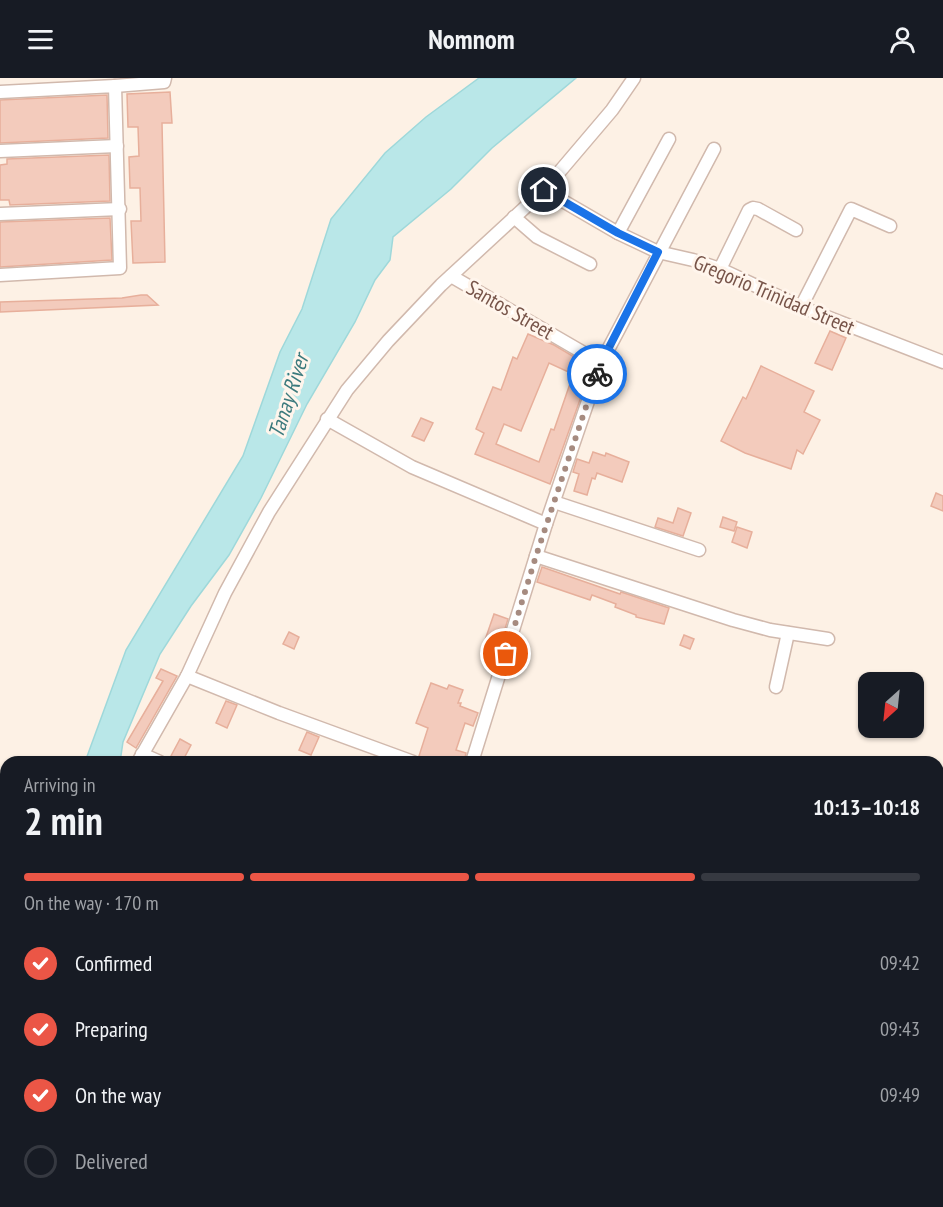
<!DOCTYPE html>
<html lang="en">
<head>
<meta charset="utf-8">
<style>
  body { margin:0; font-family:"PT Sans Narrow",sans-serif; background:#20242c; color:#f1f3f6; height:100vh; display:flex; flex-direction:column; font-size:22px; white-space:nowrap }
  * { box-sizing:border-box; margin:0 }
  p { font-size:20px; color:#9ea1a6 }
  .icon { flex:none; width:33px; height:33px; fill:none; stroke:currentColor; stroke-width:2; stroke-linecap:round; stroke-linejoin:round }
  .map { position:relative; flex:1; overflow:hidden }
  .panel { position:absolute; left:0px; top:678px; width:944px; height:452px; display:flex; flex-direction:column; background:#171b24; border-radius:18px 18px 0 0; box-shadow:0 2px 4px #0004 }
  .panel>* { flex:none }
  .needle { width:39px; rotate:207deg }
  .buttons { position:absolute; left:858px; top:594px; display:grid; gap:12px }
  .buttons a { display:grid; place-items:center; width:66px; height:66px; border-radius:12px; background:#171b24; box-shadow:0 2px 4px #0004; font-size:30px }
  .pin { position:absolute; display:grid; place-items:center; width:51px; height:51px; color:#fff; margin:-26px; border:3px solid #fff; border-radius:50%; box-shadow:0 2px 6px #0007 }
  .courier { position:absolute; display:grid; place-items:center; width:60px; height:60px; margin:-30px; border:4px solid #1a73e8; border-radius:50%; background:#fff; color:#222; box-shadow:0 2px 8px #0007 }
  .head em { font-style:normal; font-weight:600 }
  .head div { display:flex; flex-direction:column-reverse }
  .head { display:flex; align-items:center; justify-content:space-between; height:102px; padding:0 24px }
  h1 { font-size:39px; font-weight:600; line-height:45px }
  .bar { display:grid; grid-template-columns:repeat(4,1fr); gap:9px 6px; align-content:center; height:72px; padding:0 24px }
  .bar i { height:8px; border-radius:4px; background:#363941 }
  .bar .selected { background:#eb5646 }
  .bar p { grid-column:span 4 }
  ol { padding:0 24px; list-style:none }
  li { display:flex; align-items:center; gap:18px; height:66px }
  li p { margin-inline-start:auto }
  li .icon { padding:6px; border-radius:50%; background:#eb5646; color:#fff; stroke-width:4 }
  li:last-child { color:#9ea1a6 }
  li i { width:33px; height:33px; border:3px solid #363941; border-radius:50% }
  header { display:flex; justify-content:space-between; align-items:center; height:78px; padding:0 24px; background:#171b24; font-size:27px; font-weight:600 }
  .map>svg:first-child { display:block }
  .green { fill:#d8ebc3 }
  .water { fill:#b9e7e8; stroke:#9ed8da; stroke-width:1.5 }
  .building { fill:#f3cbbc; stroke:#e7af9b; stroke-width:1.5 }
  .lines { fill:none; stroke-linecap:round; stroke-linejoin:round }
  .minor-casing { stroke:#d1b9ad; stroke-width:15 }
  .secondary-casing { stroke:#d4b8ab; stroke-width:20 }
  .minor { stroke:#fff; stroke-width:12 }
  .secondary { stroke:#fff; stroke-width:16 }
  .done { stroke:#a68b80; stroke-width:6; stroke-dasharray:0 10.8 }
  .route { stroke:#1a73e8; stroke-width:8 }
  .labels { text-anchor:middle; stroke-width:6; stroke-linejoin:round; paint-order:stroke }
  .street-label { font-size:21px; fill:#775449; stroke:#fff5ec }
  .water-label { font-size:22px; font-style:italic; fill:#3c7a7d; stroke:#fff5ec }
</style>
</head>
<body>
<header><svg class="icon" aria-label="menu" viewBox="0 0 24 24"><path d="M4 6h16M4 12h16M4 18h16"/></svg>Nomnom<svg class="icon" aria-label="person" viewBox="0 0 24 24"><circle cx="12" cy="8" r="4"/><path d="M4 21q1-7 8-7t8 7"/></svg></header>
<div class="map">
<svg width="943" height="1129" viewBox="0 0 943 1129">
  <rect width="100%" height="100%" fill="#fdf1e5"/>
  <!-- green -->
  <g class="green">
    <path d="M6 1088V1124H91L90 1129H0V1089Z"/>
    <path d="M106 1124H162L175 1129H105Z"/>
  </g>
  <!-- water -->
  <g class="water">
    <path d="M479 0H576L492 70 451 111 393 159 390 182 375 202 355 244 307 326 261 420 229 477 191 528 160 576 123 664 120 684H85L126 572 243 378 280 274 302 231 331 141 385 75 426 39Z"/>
    <path d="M6 861V908L0 912V868Z"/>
  </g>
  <!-- building -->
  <g class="building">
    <path d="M170 14 172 45H162L165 184 133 185 131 143H141L140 110H130L129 79 139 78 138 49H128L127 16Z"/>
    <path d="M107 17 108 60 0 65V22Z"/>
    <path d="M109 77 110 123 10 127 9 122H0V87L7 86V81Z"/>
    <path d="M110 140 112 182 0 189V144Z"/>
    <path d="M141 217H147L158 227 0 234V224L122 220Z"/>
    <path d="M830 253 846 260 832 292 815 285Z"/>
    <path d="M528 256 554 267 581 283 575 297 549 285 521 353 504 346 496 366 539 384 551 351 554 352 573 297 587 302 550 406 475 376 484 355 476 351 493 309 501 312 513 279 517 281Z"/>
    <path d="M761 288 814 313 804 334 820 342 803 376 797 372 791 391 745 375 721 363 743 319 746 321Z"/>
    <path d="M421 340 433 345 424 363 412 358Z"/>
    <path d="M593 374 605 378 606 375 629 384 622 404 597 395 595 401 592 400 587 417 574 413 579 396 573 394 577 381 589 385Z"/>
    <path d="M936 415 943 418V433L931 428Z"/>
    <path d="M678 430 691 435 683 458 655 449 658 440 673 445Z"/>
    <path d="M723 439 737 444 734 453 720 449Z"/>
    <path d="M737 449 752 454 747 470 732 464Z"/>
    <path d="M542 489 620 516 621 514 669 530 664 546 636 539V537L615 529 616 526 592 517 590 522 537 504Z"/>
    <path d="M494 536 508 541 500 567 485 562Z"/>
    <path d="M289 554 299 559 294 571 283 566Z"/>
    <path d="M684 557 694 561 690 571 680 567Z"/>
    <path d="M161 591 177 598 136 670 127 664 163 603 156 600Z"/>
    <path d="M431 605 447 611 449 607 463 612 458 625H461L460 628 478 635 473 648 465 645 456 672 466 675 464 684H428L429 682 419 678 428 650 416 645Z"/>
    <path d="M226 623 237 627 227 650 216 645Z"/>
    <path d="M307 654 319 659 311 677 299 672Z"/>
    <path d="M180 661 191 667 182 684 171 678Z"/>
  </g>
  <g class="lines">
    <defs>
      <g id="minor">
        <path d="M115 8 164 4 165 0"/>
        <path d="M0 14 115 8 120 190 0 197"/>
        <path d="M0 73 117 68"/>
        <path d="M544 112 618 155 658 174 693 182 720 191 801 229 943 284"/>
        <path d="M0 136 120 131"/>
        <path d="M514 139 537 159 590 186"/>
        <path d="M618 155 669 61"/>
        <path d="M720 191 749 132 753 130 758 131 796 152"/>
        <path d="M451 198 601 285"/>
        <path d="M801 229 851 131 890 148"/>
        <path d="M327 341 412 389 546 446"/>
        <path d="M554 424 699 472"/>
        <path d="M536 478 733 542 770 552 828 561"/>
        <path d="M187 598 279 635 413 684"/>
        <path d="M776 609 788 555"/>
        <path d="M142 676 160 684"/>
        <path d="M138 684 187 598 225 515 269 434 347 312 388 263 441 207 544 112 612 32 634 0"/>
        <path d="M472 684 546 446 601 285 714 71"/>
        <path d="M938 874 943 861"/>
        <path d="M0 1001 6 998"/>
        <path d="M0 1081 6 1080"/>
        <path d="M938 1116 943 1118"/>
        <path d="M266 1124 316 1129"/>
        <path d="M92 1129 96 1124"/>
        <path d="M391 1129V1124"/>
        <path d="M575 1129 576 1124"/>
        <path d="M824 1129 827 1124"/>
      </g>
      <g id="secondary">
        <path d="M0 815 6 822"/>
        <path d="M176 1124 183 1129"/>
      </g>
    </defs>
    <!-- minor casing -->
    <use href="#minor" class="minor-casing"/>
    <!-- secondary casing -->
    <use href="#secondary" class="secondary-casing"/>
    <!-- minor -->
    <use href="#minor" class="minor"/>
    <!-- secondary -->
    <use href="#secondary" class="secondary"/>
  </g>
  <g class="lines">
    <!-- done -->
    <path class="done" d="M506 576 536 478 597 296"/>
    <!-- route -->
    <path class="route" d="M544 112 618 155 658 174 601 285 597 296"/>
  </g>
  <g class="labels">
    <!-- street labels -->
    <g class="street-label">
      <text transform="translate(774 217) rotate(23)" y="7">Gregorio Trinidad Street</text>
      <text transform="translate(510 232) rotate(30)" y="7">Santos Street</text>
    </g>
    <!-- water labels -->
    <g class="water-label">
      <text transform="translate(288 318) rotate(-72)" y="8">Tanay River</text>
    </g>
  </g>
</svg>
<div class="buttons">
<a><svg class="needle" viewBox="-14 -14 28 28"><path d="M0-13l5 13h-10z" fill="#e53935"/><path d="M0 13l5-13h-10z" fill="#9ea1a6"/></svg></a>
</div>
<div class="pin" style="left:506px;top:576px;background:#ea580c"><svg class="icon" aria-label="bag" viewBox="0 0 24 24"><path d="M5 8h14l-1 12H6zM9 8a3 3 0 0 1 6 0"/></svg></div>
<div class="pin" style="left:544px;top:112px;background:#1f2937"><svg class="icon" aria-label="home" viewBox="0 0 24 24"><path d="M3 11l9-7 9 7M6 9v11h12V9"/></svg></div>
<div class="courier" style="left:597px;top:296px"><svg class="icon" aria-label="bike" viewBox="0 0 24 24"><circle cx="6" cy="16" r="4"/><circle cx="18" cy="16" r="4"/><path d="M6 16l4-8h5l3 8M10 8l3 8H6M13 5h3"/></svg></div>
<section class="panel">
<div class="head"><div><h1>2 min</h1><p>Arriving in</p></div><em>10:13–10:18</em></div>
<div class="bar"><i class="selected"></i><i class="selected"></i><i class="selected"></i><i></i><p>On the way · 170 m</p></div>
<ol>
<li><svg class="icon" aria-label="check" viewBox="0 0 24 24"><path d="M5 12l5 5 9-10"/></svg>Confirmed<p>09:42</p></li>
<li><svg class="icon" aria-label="check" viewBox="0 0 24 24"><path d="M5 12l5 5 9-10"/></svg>Preparing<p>09:43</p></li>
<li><svg class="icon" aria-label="check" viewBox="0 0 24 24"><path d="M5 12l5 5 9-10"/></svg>On the way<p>09:49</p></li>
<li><i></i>Delivered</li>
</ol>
</section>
</div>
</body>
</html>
